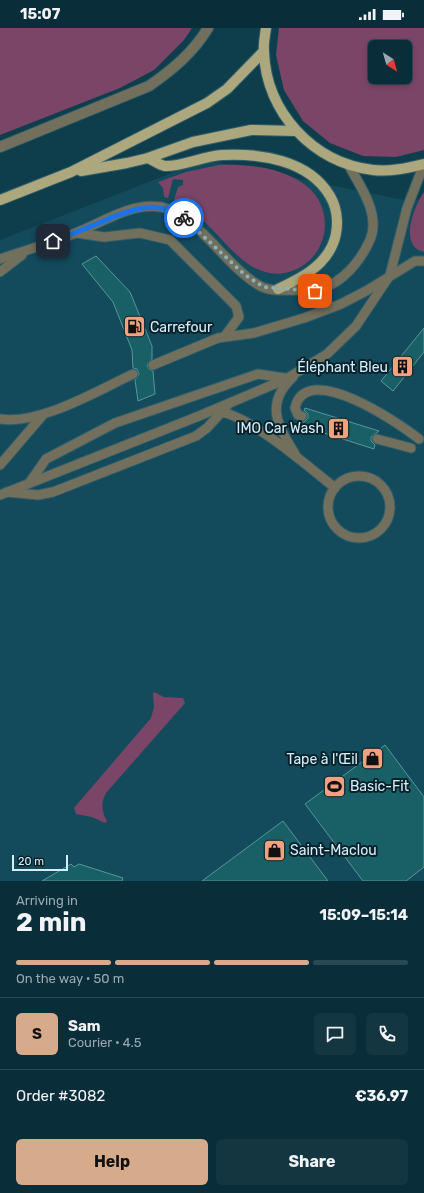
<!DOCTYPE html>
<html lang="en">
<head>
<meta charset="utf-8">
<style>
  body { margin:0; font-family:Rubik,sans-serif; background:#133641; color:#f1f3f6; height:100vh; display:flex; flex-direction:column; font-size:15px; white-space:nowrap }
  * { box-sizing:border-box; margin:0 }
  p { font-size:13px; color:#99a8ae }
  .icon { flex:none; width:22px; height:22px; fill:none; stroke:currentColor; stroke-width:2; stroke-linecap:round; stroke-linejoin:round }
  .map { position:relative; height:853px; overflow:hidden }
  .side { display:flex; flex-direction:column; background:#0a2e39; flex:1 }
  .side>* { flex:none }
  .needle { width:26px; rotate:143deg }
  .buttons { position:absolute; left:368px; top:12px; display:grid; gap:8px }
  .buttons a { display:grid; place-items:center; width:44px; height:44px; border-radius:6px; background:#0a2e39; box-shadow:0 2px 6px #0003,0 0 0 1px #2a4a53; font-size:20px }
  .scale { position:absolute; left:12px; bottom:10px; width:56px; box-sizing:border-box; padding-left:4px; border:2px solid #d2effa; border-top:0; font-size:11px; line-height:14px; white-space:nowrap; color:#d2effa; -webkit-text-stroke:3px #09222a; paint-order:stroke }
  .pin { position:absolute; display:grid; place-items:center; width:34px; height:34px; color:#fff; margin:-17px; border-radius:8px; box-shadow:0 2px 6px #0006 }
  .courier { position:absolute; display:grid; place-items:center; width:40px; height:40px; margin:-20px; border:3px solid #1a73e8; border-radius:50%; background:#fff; color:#222; box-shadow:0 1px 5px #0007 }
  .head em { font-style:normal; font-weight:700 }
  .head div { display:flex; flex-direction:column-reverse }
  .head { display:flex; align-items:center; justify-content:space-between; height:68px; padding:0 16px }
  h1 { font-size:26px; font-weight:700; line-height:30px }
  .bar { display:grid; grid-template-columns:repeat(4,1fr); gap:6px 4px; align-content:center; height:48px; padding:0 16px }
  .bar i { height:5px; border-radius:3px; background:#2a4a53 }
  .bar .on { background:#d6ab8b }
  .bar p { grid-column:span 4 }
  .line { display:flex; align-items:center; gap:10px; padding:0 16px; border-top:1px solid #2a4a53 }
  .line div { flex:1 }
  .round { display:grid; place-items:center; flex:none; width:42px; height:42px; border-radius:6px; background:#133641 }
  .primary-button { display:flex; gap:8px; margin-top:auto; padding:8px 16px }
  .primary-button a { flex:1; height:46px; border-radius:6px; background:#d6ab8b; color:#111; font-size:16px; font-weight:700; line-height:46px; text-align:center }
  .primary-button a+a { background:#133641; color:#f1f3f6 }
  .status { display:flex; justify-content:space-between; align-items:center; height:28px; padding:0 20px; background:#0a2e39; direction:ltr }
  .status svg { height:11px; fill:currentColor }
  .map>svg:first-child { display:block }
  .built { fill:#134b5c }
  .green { fill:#7a4567; fill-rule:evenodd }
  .building { fill:#186065; stroke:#55979d }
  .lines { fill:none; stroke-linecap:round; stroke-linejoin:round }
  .service-casing { stroke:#315e6b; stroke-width:11 }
  .tertiary-casing { stroke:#315e6b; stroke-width:12 }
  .primary-casing { stroke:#315e6b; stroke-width:12 }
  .service { stroke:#72705c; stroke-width:9 }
  .tertiary { stroke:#72705c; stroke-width:10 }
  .primary { stroke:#aca77d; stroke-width:10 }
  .done { stroke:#8db1bd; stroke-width:4; stroke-dasharray:0 7.2 }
  .route { stroke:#1a73e8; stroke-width:5 }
  .labels { text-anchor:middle; stroke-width:4; stroke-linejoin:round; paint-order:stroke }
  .poi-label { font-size:14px; fill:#d2effa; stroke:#09222a; text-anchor:start }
</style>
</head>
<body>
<div class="status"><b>15:07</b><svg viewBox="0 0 49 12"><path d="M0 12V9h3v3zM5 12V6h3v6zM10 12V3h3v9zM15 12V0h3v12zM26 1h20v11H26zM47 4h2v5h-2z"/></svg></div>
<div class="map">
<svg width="424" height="853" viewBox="0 0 424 853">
  <rect width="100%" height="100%" fill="#0e3e4c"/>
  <!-- built -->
  <path class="built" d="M205 132 414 174 424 167V853H0V212Z"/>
  <!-- green -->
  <g class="green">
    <path d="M0 0H192L184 12 154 42 120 60 0 107Z"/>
    <path d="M279 0H424V122L396 129 363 128 330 115 303 93 284 62 276 27ZM375 19H405V49H375Z"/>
    <path d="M219 137C247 136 277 139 301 154 337 176 331 229 292 243 241 261 216 187 174 172L178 159 183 157V152L173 151 168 170 164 169 163 160 158 154 186 144Z"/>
    <path d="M424 164V224C398 218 414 178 424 164Z"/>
    <path d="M154 664 164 669 183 670 185 675 106 765C101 774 101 783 107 793L105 795 92 789 76 786 74 780 151 690 154 679 153 666Z"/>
  </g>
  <!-- building -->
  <g class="building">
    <path d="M96 228 130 264 152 318V331L147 337 149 341 153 343 155 366 138 373 135 352 139 346 137 341 133 340 132 322 113 274 82 236Z"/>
    <path d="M424 300V324L393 363 381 353Z"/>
    <path d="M305 380 379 403 371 409V413L375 417 374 421 299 397 300 394H304L308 390V386L304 382Z"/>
    <path d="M385 717 424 769V839L406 853H363L305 776Z"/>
    <path d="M283 793 328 853H202Z"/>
    <path d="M71 836 74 839 79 836 123 850 122 853H42Z"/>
  </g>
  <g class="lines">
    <defs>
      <g id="service">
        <path d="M77 205 104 209 140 205 170 212 236 278 239 289 225 308"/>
        <path d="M0 231C26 222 52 215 78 204 103 194 132 174 161 179 197 185 227 241 262 259 273 264 292 262 305 262 335 264 358 238 370 212 381 186 360 158 348 136"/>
        <path d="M0 244 22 227"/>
        <path d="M153 337 218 310 254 305 304 290 341 276 366 263 415 233H424"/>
        <path d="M293 349C264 376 278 398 295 426"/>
        <path d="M217 384C245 383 311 441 335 460"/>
        <path d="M302 388 298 387 295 380C306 331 400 396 419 411"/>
        <path d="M0 391C40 397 97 363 133 346"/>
        <path d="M377 411 411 420"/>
        <path d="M0 437 42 388"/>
        <circle cx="359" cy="479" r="31"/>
        <path d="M30 454 46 431 115 395 258 346 285 350"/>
        <path d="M7 464 38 467 53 464 196 408 207 400 227 378"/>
        <path d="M0 467 199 388 265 360 286 351 327 326 356 298 390 247 407 180 424 136"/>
      </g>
      <path id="tertiary" d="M0 119 149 58C172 42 193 25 208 0"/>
      <g id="primary">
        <path d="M266 0C265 8 263 16 264 24 266 84 313 135 373 142 390 144 407 140 424 136"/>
        <path d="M148 130C153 132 159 137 165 138 180 139 204 128 222 127 260 125 309 132 330 168 339 183 339 203 332 218 322 240 299 251 278 261"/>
        <path d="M81 143 127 135 148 130 193 114 251 102 296 103"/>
        <path d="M0 172 71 144 207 75 227 61 264 23"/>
      </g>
    </defs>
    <!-- service casing -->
    <use href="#service" class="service-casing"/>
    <!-- tertiary casing -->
    <use href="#tertiary" class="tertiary-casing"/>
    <!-- primary casing -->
    <use href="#primary" class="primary-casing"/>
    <!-- service -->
    <use href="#service" class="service"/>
    <!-- tertiary -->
    <use href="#tertiary" class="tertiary"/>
    <!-- primary -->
    <use href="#primary" class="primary"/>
  </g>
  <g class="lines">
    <!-- done -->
    <path class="done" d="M184 190 245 247 264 259 315 263"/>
    <!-- route -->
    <path class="route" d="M53 213C67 208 80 203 94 197 123 185 155 168 184 190"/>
  </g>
  <!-- icons -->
  <defs>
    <symbol id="fuel-square" viewBox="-11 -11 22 22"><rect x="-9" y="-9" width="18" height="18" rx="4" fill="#f2a080" stroke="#09222a"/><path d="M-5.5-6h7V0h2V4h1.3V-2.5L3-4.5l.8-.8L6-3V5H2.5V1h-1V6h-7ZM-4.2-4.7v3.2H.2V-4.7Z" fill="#111"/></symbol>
    <symbol id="building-square" viewBox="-11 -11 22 22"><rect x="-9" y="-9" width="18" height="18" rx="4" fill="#f2a080" stroke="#09222a"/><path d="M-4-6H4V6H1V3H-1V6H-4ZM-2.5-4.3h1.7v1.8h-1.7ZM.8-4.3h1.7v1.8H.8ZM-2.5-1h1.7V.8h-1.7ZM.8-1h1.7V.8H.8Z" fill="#111"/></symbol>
    <symbol id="shop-square" viewBox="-11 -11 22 22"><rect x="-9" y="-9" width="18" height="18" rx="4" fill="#f2a080" stroke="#09222a"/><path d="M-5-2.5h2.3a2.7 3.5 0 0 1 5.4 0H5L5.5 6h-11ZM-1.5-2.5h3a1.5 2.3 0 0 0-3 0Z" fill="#111"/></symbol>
    <symbol id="stadium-square" viewBox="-11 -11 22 22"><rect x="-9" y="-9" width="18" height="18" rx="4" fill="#f2a080" stroke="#09222a"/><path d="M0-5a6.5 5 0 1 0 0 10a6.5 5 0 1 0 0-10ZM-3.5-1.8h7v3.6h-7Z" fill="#111"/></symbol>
  </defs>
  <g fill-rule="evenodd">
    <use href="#fuel-square" x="122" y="286" width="25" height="25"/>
    <use href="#building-square" x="390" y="326" width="25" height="25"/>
    <use href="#building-square" x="326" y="388" width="25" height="25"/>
    <use href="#shop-square" x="360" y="718" width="25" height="25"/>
    <use href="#stadium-square" x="322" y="746" width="25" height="25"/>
    <use href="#shop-square" x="262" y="810" width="25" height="25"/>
  </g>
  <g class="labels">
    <!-- poi labels -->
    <g class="poi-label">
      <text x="150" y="304">Carrefour</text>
      <text x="388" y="344" text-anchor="end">Éléphant Bleu</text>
      <text x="324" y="405" text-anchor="end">IMO Car Wash</text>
      <text x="358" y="736" text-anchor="end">Tape à l'Œil</text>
      <text x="350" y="763">Basic-Fit</text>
      <text x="290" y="827">Saint-Maclou</text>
    </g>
  </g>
</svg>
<div class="buttons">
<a><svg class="needle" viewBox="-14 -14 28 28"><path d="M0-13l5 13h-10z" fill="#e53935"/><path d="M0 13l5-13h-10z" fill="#99a8ae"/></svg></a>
</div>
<div class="scale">20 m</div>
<div class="pin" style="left:315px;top:263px;background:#ea580c"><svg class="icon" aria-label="bag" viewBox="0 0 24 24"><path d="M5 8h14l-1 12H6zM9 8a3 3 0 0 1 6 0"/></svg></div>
<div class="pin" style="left:53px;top:213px;background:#1f2937"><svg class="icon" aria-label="home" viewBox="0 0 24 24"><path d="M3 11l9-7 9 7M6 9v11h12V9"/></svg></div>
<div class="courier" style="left:184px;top:190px"><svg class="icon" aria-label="bike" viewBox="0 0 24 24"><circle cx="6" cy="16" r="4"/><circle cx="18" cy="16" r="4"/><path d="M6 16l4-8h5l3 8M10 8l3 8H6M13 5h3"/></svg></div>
</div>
<section class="side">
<div class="head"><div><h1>2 min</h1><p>Arriving in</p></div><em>15:09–15:14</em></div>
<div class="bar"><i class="on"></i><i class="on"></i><i class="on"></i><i></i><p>On the way · 50 m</p></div>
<div class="line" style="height:72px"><b class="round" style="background:#d6ab8b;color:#111">S</b><div><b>Sam</b><p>Courier · 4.5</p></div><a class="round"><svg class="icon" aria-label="chat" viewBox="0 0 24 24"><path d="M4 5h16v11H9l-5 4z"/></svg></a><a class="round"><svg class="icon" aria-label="phone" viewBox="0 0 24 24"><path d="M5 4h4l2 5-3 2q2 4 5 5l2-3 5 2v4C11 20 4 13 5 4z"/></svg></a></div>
<div class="line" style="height:52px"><div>Order #3082</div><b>€36.97</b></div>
<div class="primary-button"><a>Help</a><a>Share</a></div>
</section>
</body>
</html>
